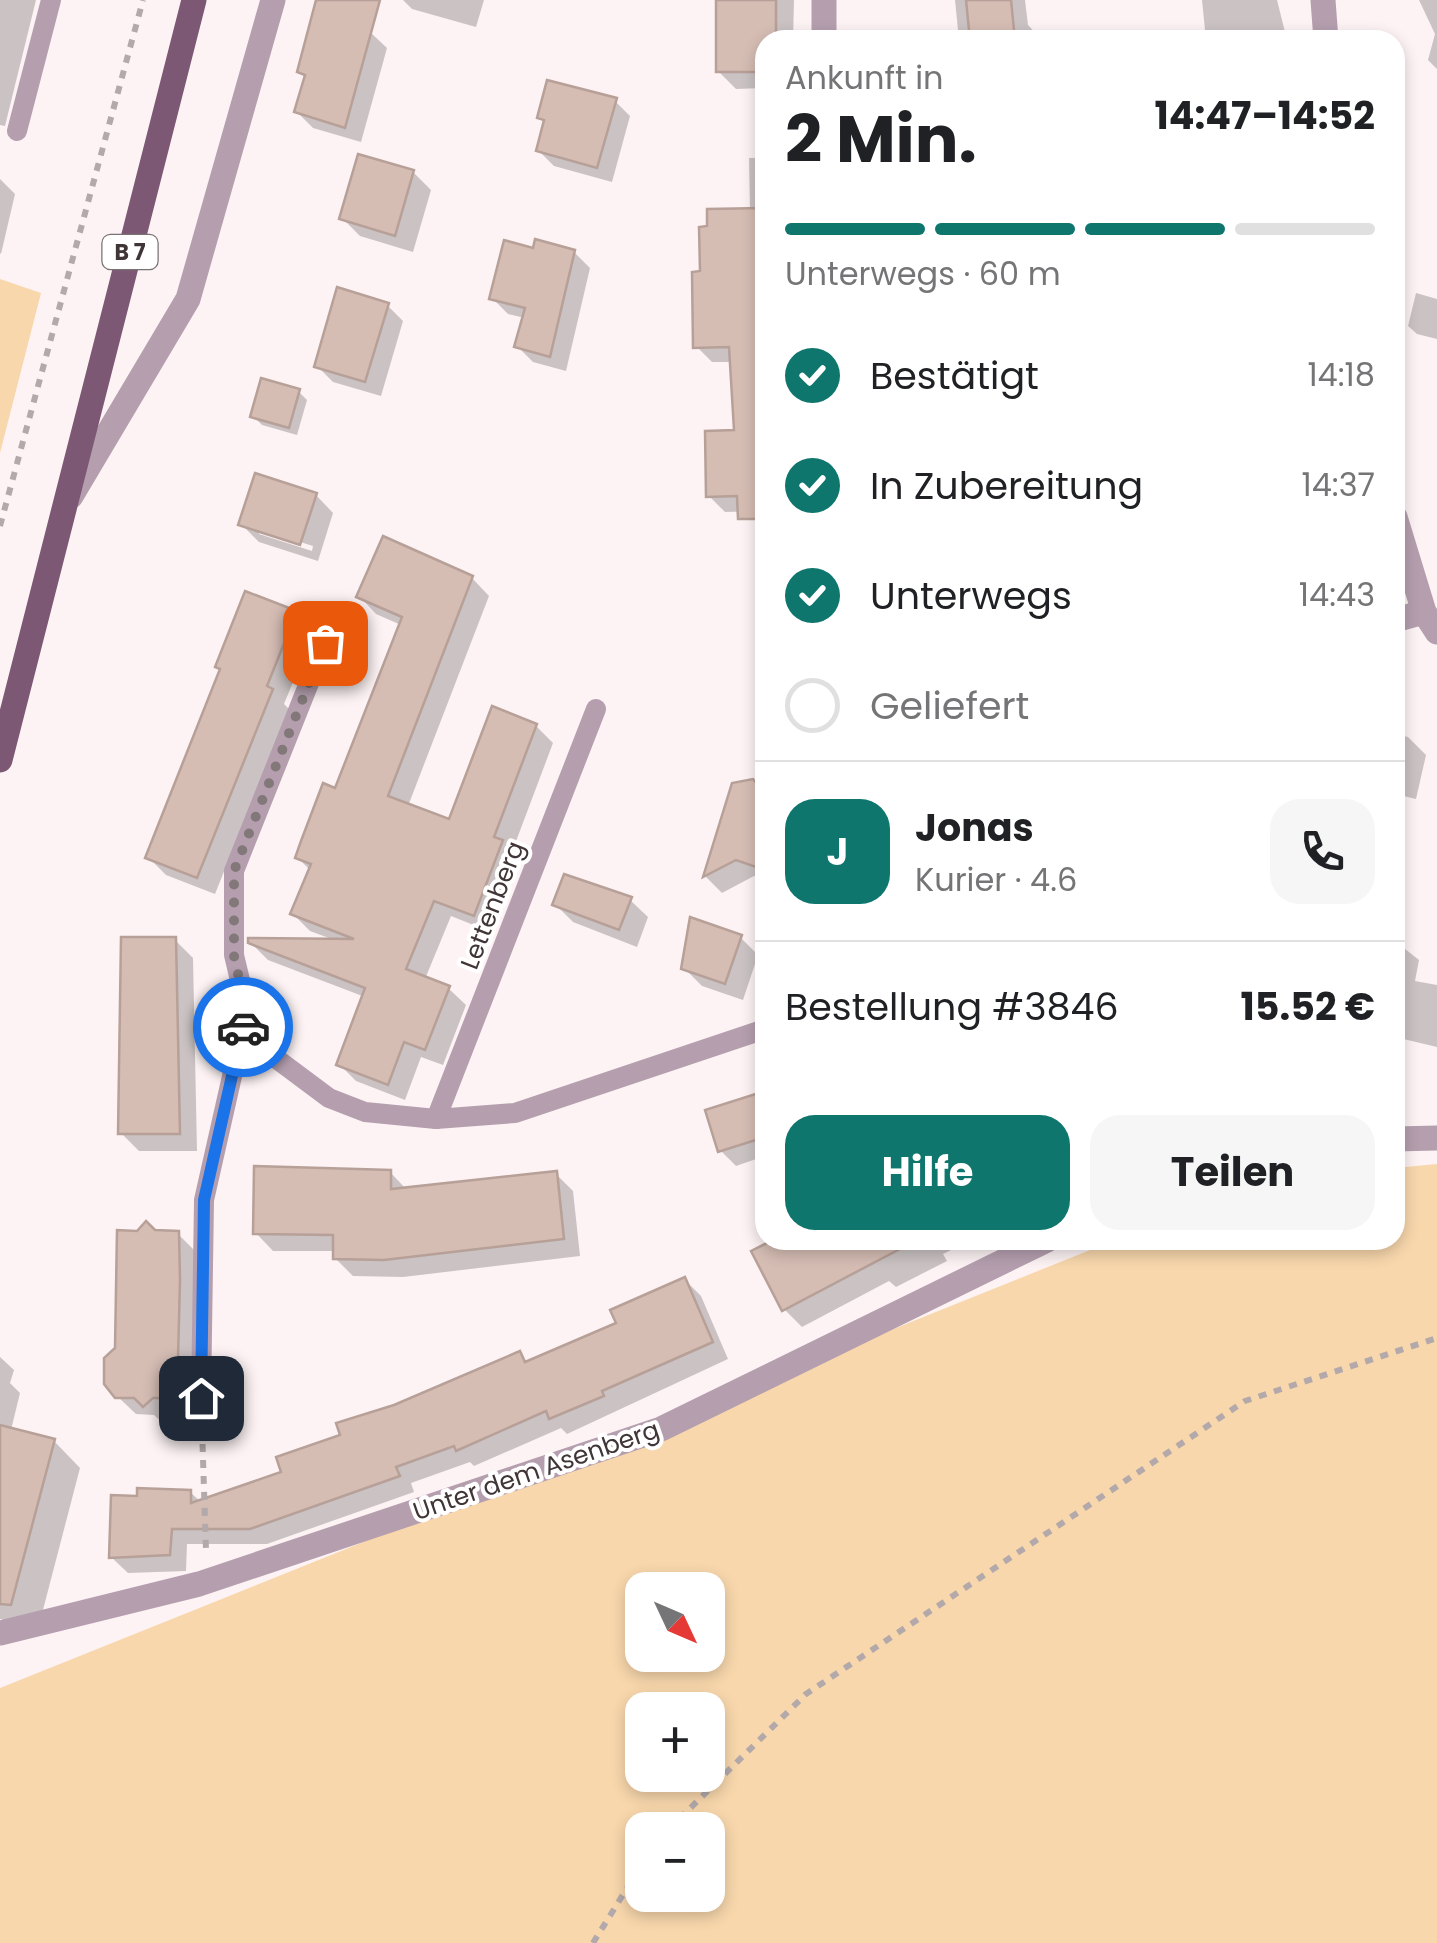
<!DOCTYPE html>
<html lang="de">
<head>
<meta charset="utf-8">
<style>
  body { margin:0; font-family:Poppins,sans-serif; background:#f6f6f6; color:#202124; height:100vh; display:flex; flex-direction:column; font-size:38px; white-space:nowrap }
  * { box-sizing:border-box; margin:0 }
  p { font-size:32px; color:#757577 }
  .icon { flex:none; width:55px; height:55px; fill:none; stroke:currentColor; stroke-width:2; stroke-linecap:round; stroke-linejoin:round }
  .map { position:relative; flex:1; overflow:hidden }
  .drawer { position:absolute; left:755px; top:30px; width:650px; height:1220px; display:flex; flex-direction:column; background:#fff; border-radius:30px; box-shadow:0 5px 15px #0003 }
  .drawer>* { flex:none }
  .needle { width:65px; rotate:134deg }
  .buttons { position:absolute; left:625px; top:1572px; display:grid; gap:20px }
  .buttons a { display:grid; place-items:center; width:100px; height:100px; border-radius:20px; background:#fff; box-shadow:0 5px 15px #0003; font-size:50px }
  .pin { position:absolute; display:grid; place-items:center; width:85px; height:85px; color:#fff; margin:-42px; border-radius:20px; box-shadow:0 5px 15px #0006 }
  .courier { position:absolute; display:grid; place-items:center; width:100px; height:100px; margin:-50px; border:8px solid #1a73e8; border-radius:50%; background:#fff; color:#222; box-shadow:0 2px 12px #0007 }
  .overview em { font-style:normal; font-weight:700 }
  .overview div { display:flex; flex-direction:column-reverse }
  .overview { display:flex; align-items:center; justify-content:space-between; height:170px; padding:0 30px }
  h1 { font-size:65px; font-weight:700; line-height:75px }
  .bar { display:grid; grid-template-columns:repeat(4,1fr); gap:15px 10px; align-content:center; height:120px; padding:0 30px }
  .bar i { height:12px; border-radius:8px; background:#e0e0e0 }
  .bar .selected { background:#0f766e }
  .bar p { grid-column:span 4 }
  .line { display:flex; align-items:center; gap:25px; padding:0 30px; border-top:2px solid #e0e0e0 }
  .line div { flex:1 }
  .round { display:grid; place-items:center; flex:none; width:105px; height:105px; border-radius:30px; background:#f6f6f6 }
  ol { padding:0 30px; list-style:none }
  li { display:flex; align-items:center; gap:30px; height:110px }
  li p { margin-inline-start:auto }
  li .icon { padding:10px; border-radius:50%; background:#0f766e; color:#fff; stroke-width:4 }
  li:last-child { color:#757577 }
  li i { width:55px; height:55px; border:5px solid #e0e0e0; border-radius:50% }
  .cta { display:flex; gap:20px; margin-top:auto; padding:20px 30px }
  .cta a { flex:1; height:115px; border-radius:30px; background:#0f766e; color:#fff; font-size:40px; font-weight:700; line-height:115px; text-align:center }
  .cta a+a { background:#f6f6f6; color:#202124 }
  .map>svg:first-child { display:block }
  .green { fill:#f8d7ac; fill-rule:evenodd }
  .shadow { fill:#0003; fill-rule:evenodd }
  .building { fill:#d5bdb4; stroke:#b7a098; stroke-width:2.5 }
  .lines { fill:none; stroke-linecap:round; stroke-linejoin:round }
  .path { stroke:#b3a9aa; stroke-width:6; stroke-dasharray:8 8; stroke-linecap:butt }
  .lane { stroke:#b59faf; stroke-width:20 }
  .street { stroke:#b59faf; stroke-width:25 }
  .primary { stroke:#7d5875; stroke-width:25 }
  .done { stroke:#827879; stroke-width:10; stroke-dasharray:0 18 }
  .route { stroke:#1a73e8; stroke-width:12 }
  .labels { text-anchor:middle; stroke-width:8; stroke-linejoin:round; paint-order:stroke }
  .shield { fill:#fff; stroke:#797273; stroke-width:2.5 }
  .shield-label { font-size:22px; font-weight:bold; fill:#403637 }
  .street-label { font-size:25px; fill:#403637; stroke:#fff }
</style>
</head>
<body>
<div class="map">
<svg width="1437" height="1943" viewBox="0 0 1437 1943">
  <rect width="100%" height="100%" fill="#fdf3f4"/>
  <!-- green -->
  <g class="green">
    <path d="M0 279 41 293 0 453Z"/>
    <path d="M1437 1164V1943H0V1688L1115 1240H1395V1168ZM642 1590H708V1655H642ZM642 1710H708V1775H642ZM642 1830H708V1895H642Z"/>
  </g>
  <!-- shadow -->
  <g class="shadow">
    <path d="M0 0H36L5 126 0 125Z"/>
    <path d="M403 0H484L476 27 412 9Z"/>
    <path d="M721 0H794L793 40H765V88L736 89 718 71Z"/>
    <path d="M955 0H1025L1028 25 1042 40H969L958 30Z"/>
    <path d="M1202 0H1277L1287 40H1206Z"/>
    <path d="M1419 0H1437V69L1428 60 1435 34Z"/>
    <path d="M370 32 387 48 361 142 313 128 297 112 307 79 300 72Z"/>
    <path d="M615 101 630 116 612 182 554 166 539 151 546 124 540 118Z"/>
    <path d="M749 158H765V511L725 512 709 496 736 433 733 362H712L696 346 703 274 750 211Z"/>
    <path d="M413 172 431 190 413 252 360 236 342 218Z"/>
    <path d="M0 179 15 194 1 254 0 253Z"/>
    <path d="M535 251 574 252 590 268 566 371 533 362 517 346 525 318 508 314 492 298Z"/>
    <path d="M1416 293 1437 299V339L1417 334 1408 326Z"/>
    <path d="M387 305 403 321 381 396 333 382 317 366Z"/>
    <path d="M299 392 307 400 297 435 262 425 253 416Z"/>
    <path d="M316 495 333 513 318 561 259 542 241 524ZM259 529 313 546 312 551 259 534Z"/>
    <path d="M472 578 489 596 408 806 451 823 536 726 553 743 512 852 519 860 491 932 451 916 425 979 448 988 466 1005 443 1065 421 1057 405 1100 356 1081 339 1064 365 997 268 960 250 942 337 941 310 931 293 914 311 871 298 858 337 791 401 625 376 614 359 596Z"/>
    <path d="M296 613 314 631 284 704 289 709 215 894 166 875 148 857Z"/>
    <path d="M1395 734 1408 737 1426 755 1416 799 1395 794Z"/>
    <path d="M765 779V880L754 876 722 893 705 876 734 785Z"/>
    <path d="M630 900 648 917 637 947 573 922 555 904Z"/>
    <path d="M740 937 758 955 743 1000 702 986 684 968Z"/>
    <path d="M175 940 193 958 197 1151H139L121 1133Z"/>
    <path d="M1395 941 1419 960 1415 981 1437 985V1047L1395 1037Z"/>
    <path d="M765 1094V1156L736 1166 721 1151Z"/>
    <path d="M390 1172 407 1190 556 1174 573 1191 580 1256 403 1277 353 1276 335 1258V1251H273L256 1233Z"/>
    <path d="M138 1233 178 1234 196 1252 194 1415H171L163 1423 154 1415 136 1414 117 1396 118 1349Z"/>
    <path d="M778 1240H972L943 1254 947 1261 896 1287 889 1281 802 1327 784 1309Z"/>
    <path d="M685 1280 701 1296 728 1359 567 1434 561 1428 474 1466 470 1462 411 1483 414 1492 267 1544H187L186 1571 128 1573 111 1557 190 1492 201 1502 285 1473 395 1407 519 1354 529 1363 619 1324Z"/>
    <path d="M0 1357 14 1370 10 1383 20 1393 11 1430 54 1441 80 1468 38 1629 0 1619Z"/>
  </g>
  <!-- building -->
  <g class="building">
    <path d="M316 0H380L345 128 294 112 305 75 297 72Z"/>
    <path d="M716 0H776V40H765V72H716Z"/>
    <path d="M966 0H1011L1015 40H970Z"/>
    <path d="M547 80 617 98 597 168 536 151 544 120 537 118Z"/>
    <path d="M358 154 414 170 395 236 339 219Z"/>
    <path d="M765 208V300H761L765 519H738L737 496 706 497 705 431 734 430 729 347 693 348 692 272 700 271 699 227 707 226V209Z"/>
    <path d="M535 239 575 250 550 357 514 347 525 308 489 299 504 240 533 248Z"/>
    <path d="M337 287 389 303 365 382 314 367Z"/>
    <path d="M261 378 300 389 289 428 250 417Z"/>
    <path d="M255 473 317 493 300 545 238 525Z"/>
    <path d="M383 536 473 576 388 796 449 819 492 706 537 724 494 837 503 840 474 916 434 901 406 969 450 986 425 1050 404 1042 388 1085 336 1065 365 988 248 943V938L354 939 290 914 311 864 295 858 301 841 323 783 335 788 402 617 356 597Z"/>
    <path d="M245 591 297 611 267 686 273 689 197 878 145 858 220 669 215 667Z"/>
    <path d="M753 779 765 793V849L759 868 736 860 703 877 732 783Z"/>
    <path d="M564 874 632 897 619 930 552 905Z"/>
    <path d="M690 917 742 935 725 984 681 969Z"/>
    <path d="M121 937H176L180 1134H118Z"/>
    <path d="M765 1091V1137L718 1152 705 1110Z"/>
    <path d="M254 1166 391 1170V1189L557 1171 564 1239 384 1260 333 1259V1235L253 1234Z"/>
    <path d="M146 1221 155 1230 179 1231 180 1280 177 1398H153L143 1407 134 1398H115L104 1384V1358L115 1348 117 1230 137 1231Z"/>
    <path d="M773 1240H917L782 1311 751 1251Z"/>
    <path d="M685 1277 713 1342 602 1391 604 1396 549 1419 546 1411 456 1451 454 1446 396 1467 400 1476 250 1529H172L170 1555 109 1558 111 1495 137 1496V1488L191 1490V1503L281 1472 276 1457 340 1435 336 1423 394 1405 520 1351 525 1362 616 1323 610 1310Z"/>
    <path d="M0 1425 55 1439 11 1605 0 1604Z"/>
  </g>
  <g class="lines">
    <!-- path -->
    <g class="path">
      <path d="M0 526 143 0"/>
      <path d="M202 1428 206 1550"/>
      <path d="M668 1830 806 1694 1245 1401 1437 1338"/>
      <path d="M593 1943 642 1864"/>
    </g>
    <!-- lane -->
    <g class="lane">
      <path d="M17 131 51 0"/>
      <path d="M325 643 234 871V955L247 1010 270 1054 329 1098 365 1112 436 1119 515 1113 765 1029"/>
      <path d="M436 1119 596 709"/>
      <path d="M201 1398 204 1200 247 1010"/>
    </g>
    <!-- street -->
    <g class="street">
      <path d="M1323 0 1326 40"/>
      <path d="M824 40V0"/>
      <path d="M71 496 188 299 273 0"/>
      <path d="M1395 517 1424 612 1437 632"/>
      <path d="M1395 620 1424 612"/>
      <path d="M1395 1139 1437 1138"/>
      <path d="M0 1633 199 1584 661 1429 1047 1240"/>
    </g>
    <!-- primary -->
    <path class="primary" d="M0 760 194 0"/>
  </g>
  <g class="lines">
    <!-- done -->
    <path class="done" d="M243 1027 246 1010 234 956V871L325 643"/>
    <!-- route -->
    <path class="route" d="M201 1398 204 1200 243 1027"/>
  </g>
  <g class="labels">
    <!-- shield labels -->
    <rect class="shield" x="102.5" y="235" width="55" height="34" rx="8"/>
    <g class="shield-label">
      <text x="130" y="260">B 7</text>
    </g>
    <!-- street labels -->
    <g class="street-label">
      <text transform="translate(492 905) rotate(-69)" y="9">Lettenberg</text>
      <text transform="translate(536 1470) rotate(-19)" y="9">Unter dem Asenberg</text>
    </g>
  </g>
</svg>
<div class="buttons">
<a><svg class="needle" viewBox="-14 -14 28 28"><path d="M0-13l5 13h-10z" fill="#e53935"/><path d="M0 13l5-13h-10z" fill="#757577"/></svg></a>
<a>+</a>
<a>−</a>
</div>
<div class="pin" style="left:325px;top:643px;background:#ea580c"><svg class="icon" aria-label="bag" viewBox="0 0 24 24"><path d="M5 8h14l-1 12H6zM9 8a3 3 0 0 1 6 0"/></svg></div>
<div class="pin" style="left:201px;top:1398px;background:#1f2937"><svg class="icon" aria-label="home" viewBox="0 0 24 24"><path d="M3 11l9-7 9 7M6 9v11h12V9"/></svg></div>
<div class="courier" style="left:243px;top:1027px"><svg class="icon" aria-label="car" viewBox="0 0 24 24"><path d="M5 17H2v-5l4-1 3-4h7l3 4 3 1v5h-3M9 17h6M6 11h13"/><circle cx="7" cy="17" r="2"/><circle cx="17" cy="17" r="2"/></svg></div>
<section class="drawer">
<div class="overview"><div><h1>2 Min.</h1><p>Ankunft in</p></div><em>14:47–14:52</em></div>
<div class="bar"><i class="selected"></i><i class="selected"></i><i class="selected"></i><i></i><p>Unterwegs · 60 m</p></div>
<ol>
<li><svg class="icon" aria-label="check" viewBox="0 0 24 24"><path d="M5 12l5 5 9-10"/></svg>Bestätigt<p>14:18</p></li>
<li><svg class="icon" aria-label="check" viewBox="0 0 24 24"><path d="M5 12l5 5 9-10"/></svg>In Zubereitung<p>14:37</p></li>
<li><svg class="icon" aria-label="check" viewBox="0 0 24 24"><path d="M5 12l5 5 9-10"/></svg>Unterwegs<p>14:43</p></li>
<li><i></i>Geliefert</li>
</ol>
<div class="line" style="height:180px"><b class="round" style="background:#0f766e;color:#fff">J</b><div><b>Jonas</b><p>Kurier · 4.6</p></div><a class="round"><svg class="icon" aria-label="phone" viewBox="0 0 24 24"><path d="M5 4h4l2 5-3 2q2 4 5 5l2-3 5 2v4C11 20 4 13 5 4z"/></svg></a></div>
<div class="line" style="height:130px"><div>Bestellung #3846</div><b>15.52 €</b></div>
<div class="cta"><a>Hilfe</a><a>Teilen</a></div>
</section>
</div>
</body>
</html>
